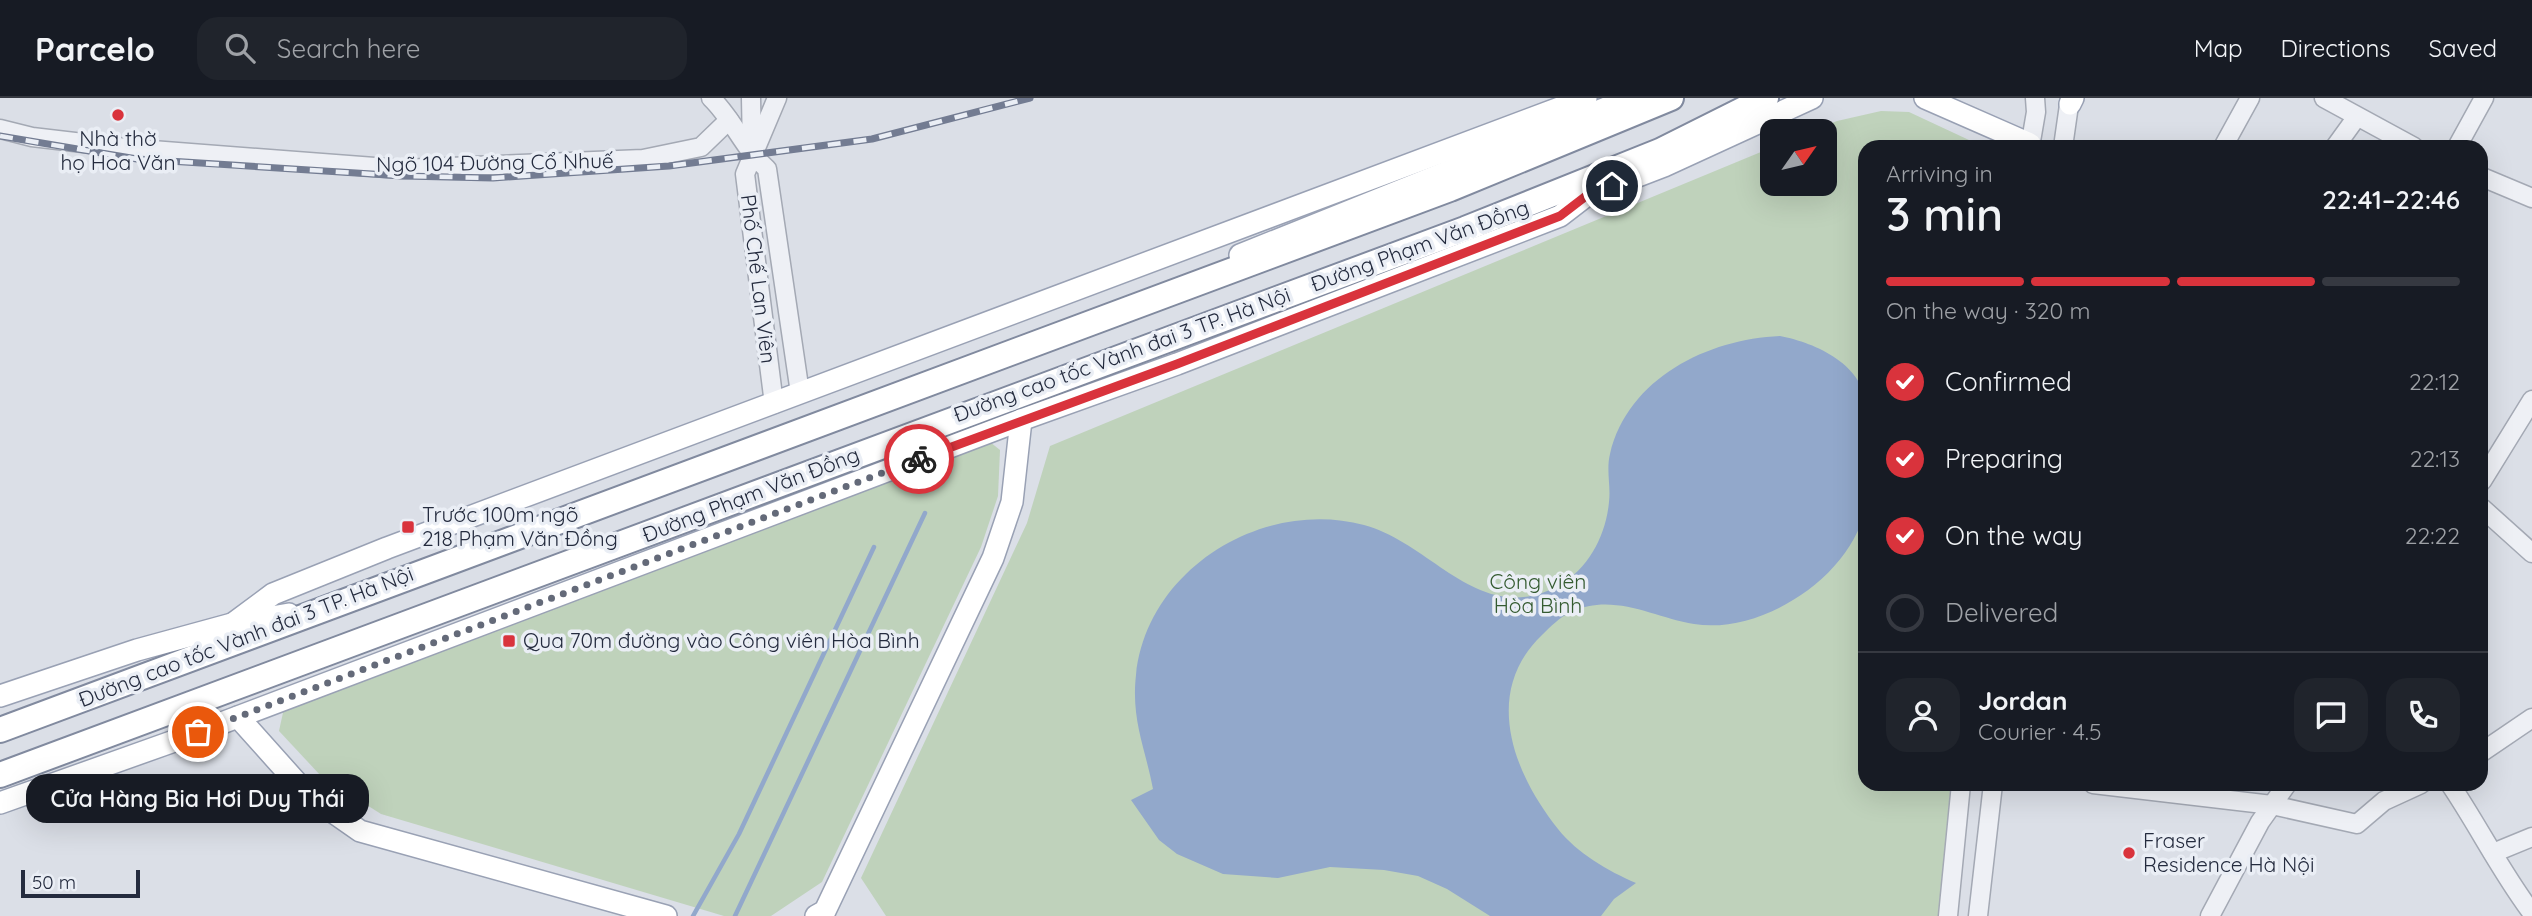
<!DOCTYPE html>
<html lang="en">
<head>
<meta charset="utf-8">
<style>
  body { margin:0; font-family:Quicksand,sans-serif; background:#20242c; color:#f1f3f6; height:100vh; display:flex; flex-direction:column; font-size:26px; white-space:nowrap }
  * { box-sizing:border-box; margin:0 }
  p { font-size:23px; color:#9ea1a6 }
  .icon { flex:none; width:38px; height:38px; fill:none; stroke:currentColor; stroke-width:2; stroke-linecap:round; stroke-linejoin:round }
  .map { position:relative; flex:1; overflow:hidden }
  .drawer { position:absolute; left:1858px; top:42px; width:630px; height:651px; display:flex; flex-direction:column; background:#171b24; border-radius:21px; box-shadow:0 7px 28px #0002 }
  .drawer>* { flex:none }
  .needle { width:46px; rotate:56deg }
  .fabs { position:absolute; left:1760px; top:21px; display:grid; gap:14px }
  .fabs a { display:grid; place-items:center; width:77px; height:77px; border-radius:14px; background:#171b24; box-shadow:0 7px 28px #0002; font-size:35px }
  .scale { position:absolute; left:21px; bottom:18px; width:119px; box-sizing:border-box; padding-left:7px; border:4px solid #242b3e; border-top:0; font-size:19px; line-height:24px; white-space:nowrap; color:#242b3e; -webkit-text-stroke:5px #eaeef5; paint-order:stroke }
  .pin { position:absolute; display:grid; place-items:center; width:60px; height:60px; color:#fff; margin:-30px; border:4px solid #fff; border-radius:50%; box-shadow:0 2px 7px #0007 }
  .courier { position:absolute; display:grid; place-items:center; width:70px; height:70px; margin:-35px; border:5px solid #d9333c; border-radius:50%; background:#fff; color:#222; box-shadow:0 2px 9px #0007 }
  .bubble { position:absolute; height:49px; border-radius:21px; background:#171b24; box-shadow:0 7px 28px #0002; font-size:23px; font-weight:600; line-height:49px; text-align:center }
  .summary em { font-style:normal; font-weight:600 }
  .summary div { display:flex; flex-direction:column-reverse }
  .summary { display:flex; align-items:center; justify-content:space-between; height:119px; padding:0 28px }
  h1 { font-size:46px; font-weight:600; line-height:52px }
  .bar { display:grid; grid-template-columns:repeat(4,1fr); gap:10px 7px; align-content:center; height:84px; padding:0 28px }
  .bar i { height:9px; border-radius:5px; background:#363941 }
  .bar .active { background:#d9333c }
  .bar p { grid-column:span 4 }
  .line { display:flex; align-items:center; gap:18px; padding:0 28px; border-top:2px solid #363941 }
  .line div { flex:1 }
  .round { display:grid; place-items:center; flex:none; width:74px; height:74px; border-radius:21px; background:#20242c }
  ol { padding:0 28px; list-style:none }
  li { display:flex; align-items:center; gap:21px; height:77px }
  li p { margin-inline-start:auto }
  li .icon { padding:7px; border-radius:50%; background:#d9333c; color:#fff; stroke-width:4 }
  li:last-child { color:#9ea1a6 }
  li i { width:38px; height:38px; border:4px solid #363941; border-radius:50% }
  header { display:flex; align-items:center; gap:42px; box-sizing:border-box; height:98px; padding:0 35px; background:#171b24; border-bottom:2px solid #363941 }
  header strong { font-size:33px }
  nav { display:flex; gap:38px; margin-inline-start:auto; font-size:24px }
  .search { width:490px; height:63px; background:#20242c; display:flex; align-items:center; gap:18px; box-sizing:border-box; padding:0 24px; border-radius:21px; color:#9ea1a6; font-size:26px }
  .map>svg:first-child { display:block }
  .green { fill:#bfd2bb }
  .water { fill:#92a8cb }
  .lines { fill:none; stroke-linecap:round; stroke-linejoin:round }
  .stream { stroke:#92a8cb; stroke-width:4.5 }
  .minor-casing { stroke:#a4a9b4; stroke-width:21 }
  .major-casing { stroke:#99a1b4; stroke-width:24 }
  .highway-casing { stroke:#818a9f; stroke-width:28 }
  .minor { stroke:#eef0f5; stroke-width:18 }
  .major { stroke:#fff; stroke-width:21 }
  .highway { stroke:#fff; stroke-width:24 }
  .rail-casing { stroke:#737c92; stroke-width:7 }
  .rail { stroke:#eaeef5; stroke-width:4.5; stroke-dasharray:13; stroke-linecap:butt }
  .done { stroke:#646a79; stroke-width:7; stroke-dasharray:0 12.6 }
  .route { stroke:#d9333c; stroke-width:9 }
  .poi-dot { fill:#d9333c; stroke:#eaeef5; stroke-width:2.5 }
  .labels { text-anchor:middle; stroke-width:7; stroke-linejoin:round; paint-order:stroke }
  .poi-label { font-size:21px; fill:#242b3e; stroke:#eaeef5; text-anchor:start }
  .street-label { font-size:21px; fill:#242b3e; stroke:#eaeef5 }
  .park-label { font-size:21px; fill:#345b30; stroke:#eaeef5 }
</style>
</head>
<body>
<header>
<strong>Parcelo</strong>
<div class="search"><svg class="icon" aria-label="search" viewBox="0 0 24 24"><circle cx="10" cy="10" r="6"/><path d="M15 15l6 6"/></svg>Search here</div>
<nav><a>Map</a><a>Directions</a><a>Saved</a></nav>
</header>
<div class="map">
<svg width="2532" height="818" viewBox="0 0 2532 818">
  <rect width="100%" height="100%" fill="#dbdfe7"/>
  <!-- green -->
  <g class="green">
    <path d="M1881 13 1909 14 1984 49H1866V686H1951L1938 818H886L861 780 1027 425 1050 348 1773 49V86H1825V33H1811L1837 23Z"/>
    <path d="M990 344 1000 352 998 398 981 449 822 784 771 818H724L381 716 321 678 279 633 284 610Z"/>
  </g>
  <!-- water -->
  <path class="water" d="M1780 238C1816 245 1866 267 1866 311 1866 339 1871 386 1865 411 1851 479 1761 537 1694 526 1653 519 1613 494 1571 514 1560 519 1550 529 1542 537 1482 594 1513 675 1558 731 1577 755 1608 773 1636 785L1614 801 1601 818H1490L1447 791 1418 778 1384 772 1330 769 1278 780 1223 776 1177 756 1159 742 1131 702 1153 691C1145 649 1131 622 1136 577 1147 470 1264 400 1364 427 1434 446 1480 531 1560 487 1589 470 1606 437 1609 404 1611 388 1606 372 1610 356 1628 280 1708 241 1780 238Z"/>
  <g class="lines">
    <!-- stream -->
    <g class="stream">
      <path d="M693 818 739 736 874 449"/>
      <path d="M735 818 925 415"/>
    </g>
    <defs>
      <g id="minor">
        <path d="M711 0C733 21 744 51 767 71L800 295"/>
        <path d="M751 0 752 51"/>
        <path d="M2324 0 2414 49"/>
        <path d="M0 31 32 39 126 50 401 71 643 61 701 49 729 22"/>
        <path d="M2030 49 2036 14 2035 0"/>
        <path d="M2063 49 2070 0"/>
        <path d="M2223 49 2250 0"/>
        <path d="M2335 49 2356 20"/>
        <path d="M2457 49 2484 0"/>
        <path d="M2482 79 2532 100"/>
        <path d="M774 306 745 76 777 0"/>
        <path d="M2482 383 2532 302"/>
        <path d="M2482 410 2532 455"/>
        <path d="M2482 654 2532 620"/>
        <path d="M2093 686 2272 707 2357 726 2384 703 2421 686"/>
        <path d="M2450 686C2479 729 2501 774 2532 815"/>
        <path d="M2493 755 2532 739"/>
        <path d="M1948 818 1961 686"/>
        <path d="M1978 818 1993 686"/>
        <path d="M2210 818 2260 724 2287 686"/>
      </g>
      <g id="major">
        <path d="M1925 0 2030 46"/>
        <path d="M2070 6 2073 0"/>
        <path d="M1240 157 1631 0"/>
        <path d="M234 525 273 496 387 450 1586 0"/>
        <path d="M0 598 137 552 232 526 289 516"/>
        <path d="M238 619 307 696 360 733 666 818"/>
        <path d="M0 705 177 642 1021 322 1177 266 1560 118 1586 98 1664 68 1812 0"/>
        <path d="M816 818 825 813 993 460 1012 404 1021 322"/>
      </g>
      <g id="highway">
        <path d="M0 632 1450 91 1671 0"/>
        <path d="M0 677 1465 131 1660 53 1766 0"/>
      </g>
    </defs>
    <!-- minor casing -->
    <use href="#minor" class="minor-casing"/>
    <!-- major casing -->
    <use href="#major" class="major-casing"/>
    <!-- highway casing -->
    <use href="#highway" class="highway-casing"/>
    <!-- minor -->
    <use href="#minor" class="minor"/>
    <!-- major -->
    <use href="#major" class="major"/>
    <!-- highway -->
    <use href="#highway" class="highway"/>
    <defs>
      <path id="rail" d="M0 38 137 61 403 78 493 80 669 68 872 41 1030 0"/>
    </defs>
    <!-- rail casing -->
    <use href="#rail" class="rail-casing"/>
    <!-- rail -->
    <use href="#rail" class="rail"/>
  </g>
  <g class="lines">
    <!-- done -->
    <path class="done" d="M198 634 919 361"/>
    <!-- route -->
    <path class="route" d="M919 361 1177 266 1560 118 1586 98 1612 88"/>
  </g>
  <!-- markers -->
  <g class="poi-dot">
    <circle cx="118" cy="17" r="7"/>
    <rect x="401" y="422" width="14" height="14" rx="3.5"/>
    <rect x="502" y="536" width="14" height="14" rx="3.5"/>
    <circle cx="2129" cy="755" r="7"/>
  </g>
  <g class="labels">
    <!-- poi labels -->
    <g class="poi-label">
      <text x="118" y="48" text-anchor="middle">Nhà thờ<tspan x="118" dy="24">họ Hoa Văn</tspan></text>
      <text x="422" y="424">Trước 100m ngõ<tspan x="422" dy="24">218 Phạm Văn Đồng</tspan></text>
      <text x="523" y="550">Qua 70m đường vào Công viên Hòa Bình</text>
      <text x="2143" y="750">Fraser<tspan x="2143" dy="24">Residence Hà Nội</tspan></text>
    </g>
    <!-- street labels -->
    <g class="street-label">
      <text transform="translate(495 65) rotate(-1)" y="7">Ngõ 104 Đường Cổ Nhuế</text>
      <text transform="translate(1420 148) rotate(-20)" y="7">Đường Phạm Văn Đồng</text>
      <text transform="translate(758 181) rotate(83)" y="7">Phố Chế Lan Viên</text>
      <text transform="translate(1122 257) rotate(-20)" y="7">Đường cao tốc Vành đai 3 TP. Hà Nội</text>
      <text transform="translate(751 397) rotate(-21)" y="7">Đường Phạm Văn Đồng</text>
      <text transform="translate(246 539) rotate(-21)" y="7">Đường cao tốc Vành đai 3 TP. Hà Nội</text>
    </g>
    <!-- park labels -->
    <g class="park-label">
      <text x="1538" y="491">Công viên<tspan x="1538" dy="24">Hòa Bình</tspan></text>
    </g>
  </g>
</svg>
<div class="fabs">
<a><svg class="needle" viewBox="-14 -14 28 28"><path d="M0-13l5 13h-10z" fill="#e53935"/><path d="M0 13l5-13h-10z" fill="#9ea1a6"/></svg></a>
</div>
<div class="scale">50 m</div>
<div class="pin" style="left:198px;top:634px;background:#ea580c"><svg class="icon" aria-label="bag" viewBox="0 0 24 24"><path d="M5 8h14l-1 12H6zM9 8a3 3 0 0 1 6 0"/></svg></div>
<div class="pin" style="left:1612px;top:88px;background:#1f2937"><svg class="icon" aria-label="home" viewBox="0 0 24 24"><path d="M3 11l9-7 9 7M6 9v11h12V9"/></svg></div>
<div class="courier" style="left:919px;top:361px"><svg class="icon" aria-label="bike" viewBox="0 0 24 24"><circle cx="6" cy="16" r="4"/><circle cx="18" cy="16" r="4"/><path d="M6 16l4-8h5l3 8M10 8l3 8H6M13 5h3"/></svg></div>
<div class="bubble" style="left:26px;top:676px;width:343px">Cửa Hàng Bia Hơi Duy Thái</div>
<section class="drawer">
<div class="summary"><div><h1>3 min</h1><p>Arriving in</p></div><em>22:41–22:46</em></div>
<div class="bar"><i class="active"></i><i class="active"></i><i class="active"></i><i></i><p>On the way · 320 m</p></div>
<ol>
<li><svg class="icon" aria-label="check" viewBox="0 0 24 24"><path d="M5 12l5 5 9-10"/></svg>Confirmed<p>22:12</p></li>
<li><svg class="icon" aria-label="check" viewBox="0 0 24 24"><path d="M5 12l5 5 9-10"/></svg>Preparing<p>22:13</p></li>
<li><svg class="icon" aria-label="check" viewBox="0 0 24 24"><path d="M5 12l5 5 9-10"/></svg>On the way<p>22:22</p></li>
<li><i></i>Delivered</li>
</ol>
<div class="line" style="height:126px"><a class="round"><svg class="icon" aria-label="person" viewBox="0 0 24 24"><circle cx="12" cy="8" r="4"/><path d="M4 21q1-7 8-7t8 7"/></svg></a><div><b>Jordan</b><p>Courier · 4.5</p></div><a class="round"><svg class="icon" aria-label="chat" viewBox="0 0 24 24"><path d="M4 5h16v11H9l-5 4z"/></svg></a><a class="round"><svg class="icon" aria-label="phone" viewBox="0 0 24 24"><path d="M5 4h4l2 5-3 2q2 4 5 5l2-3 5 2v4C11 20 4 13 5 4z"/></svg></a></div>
</section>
</div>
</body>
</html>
